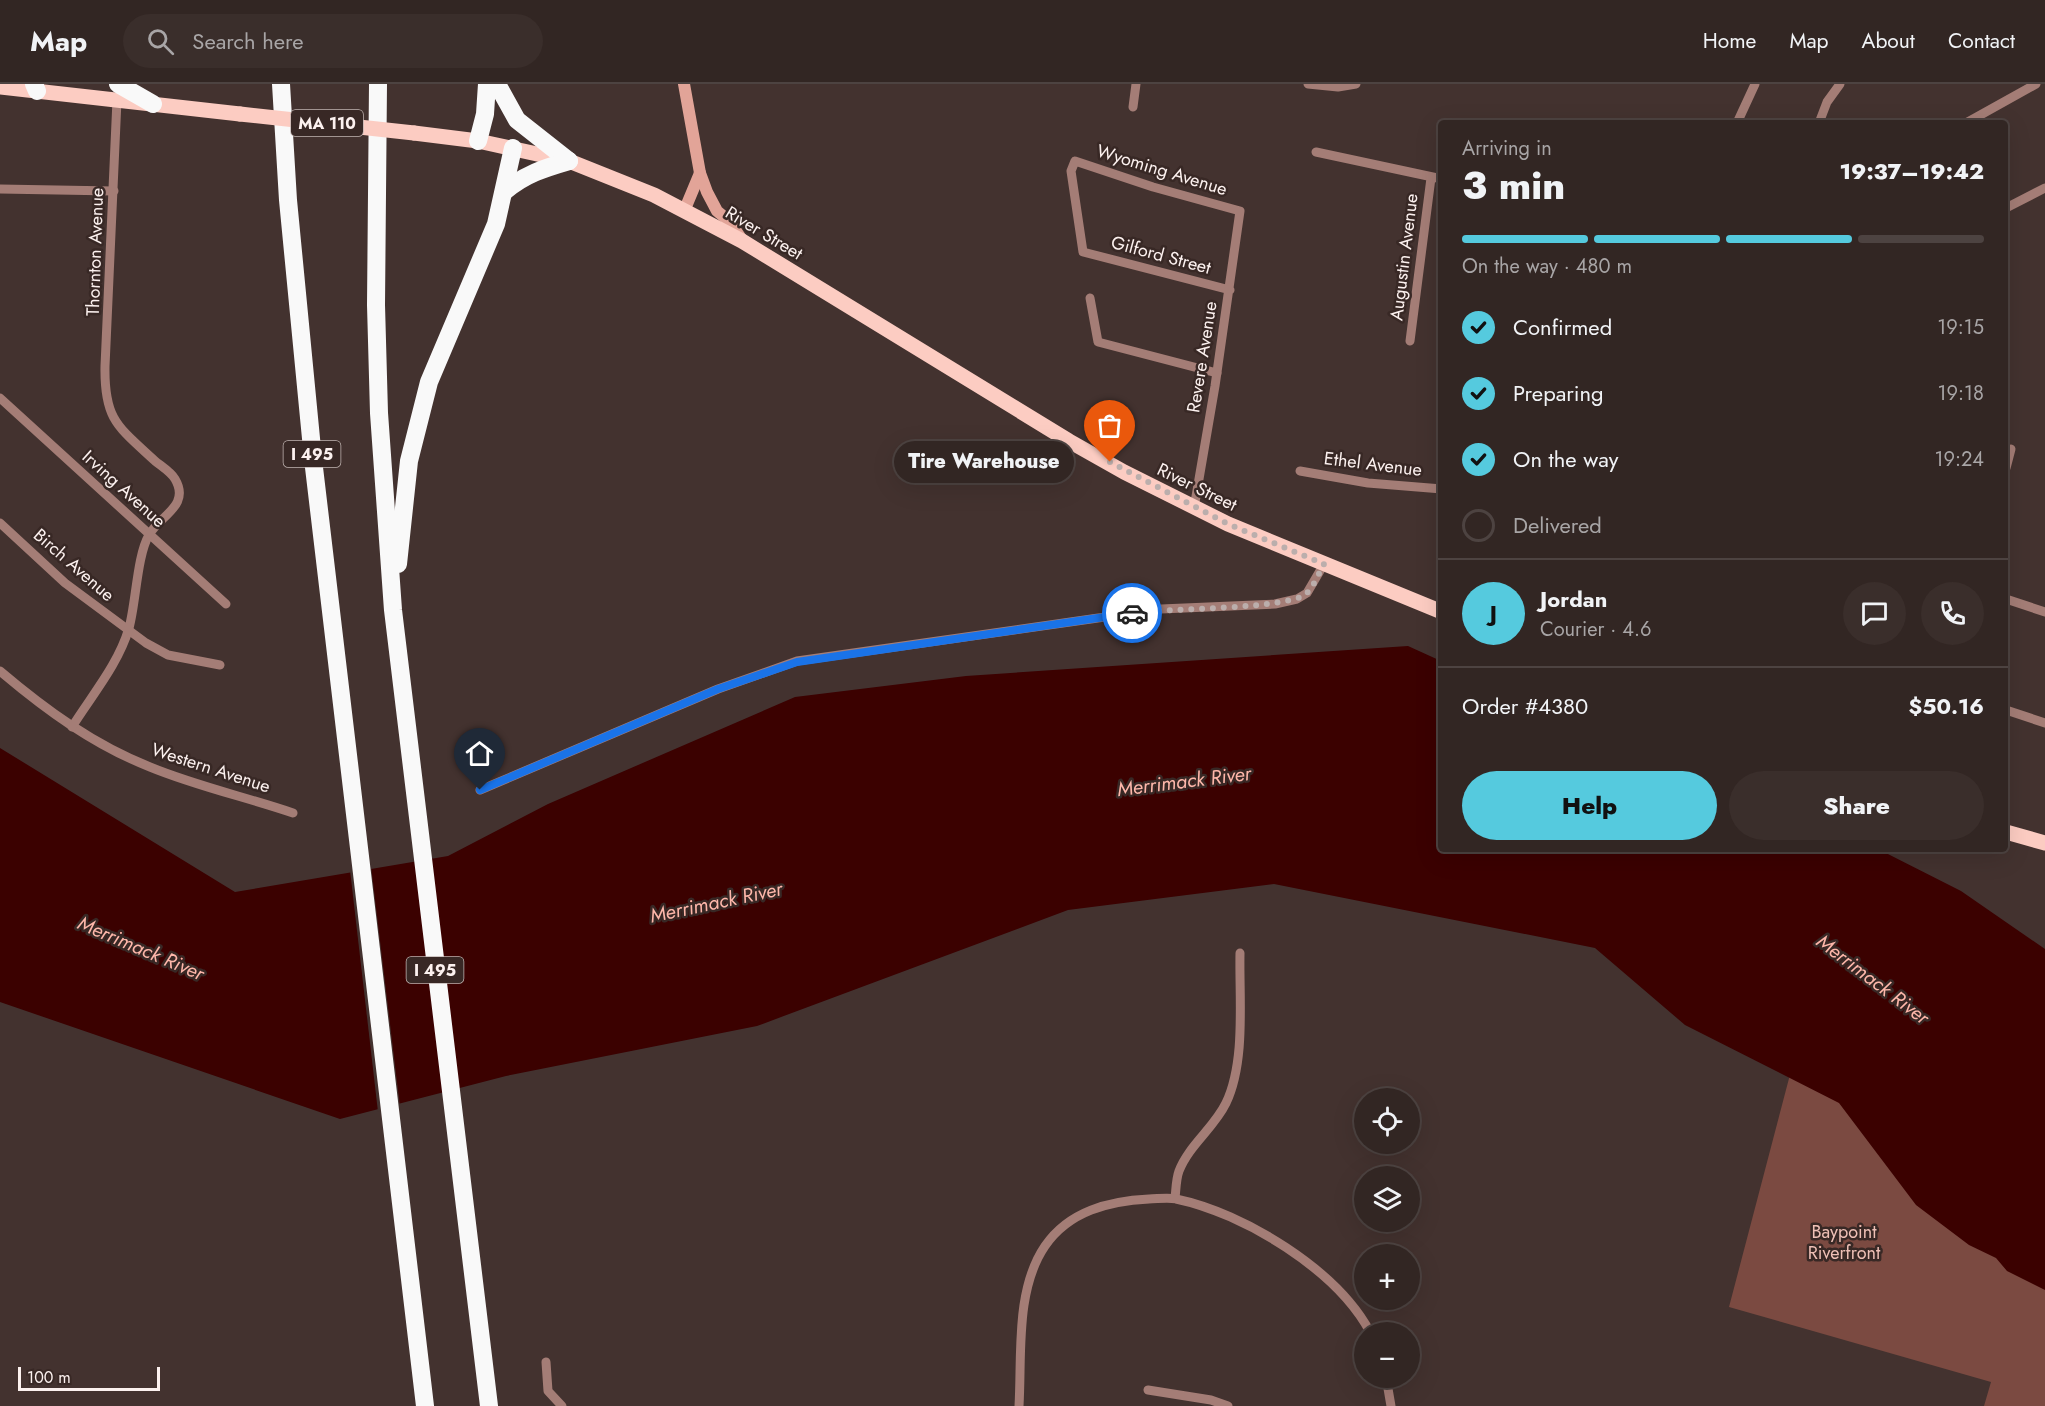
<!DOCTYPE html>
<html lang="en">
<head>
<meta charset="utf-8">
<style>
  body { margin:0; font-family:Jost,sans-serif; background:#3a2e2b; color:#f1f3f6; height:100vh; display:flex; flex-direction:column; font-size:22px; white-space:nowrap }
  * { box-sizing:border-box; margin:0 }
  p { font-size:20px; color:#a8a5a6 }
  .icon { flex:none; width:33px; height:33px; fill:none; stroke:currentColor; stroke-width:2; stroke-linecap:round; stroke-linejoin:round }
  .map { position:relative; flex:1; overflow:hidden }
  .sheet { position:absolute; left:1438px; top:36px; width:570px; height:732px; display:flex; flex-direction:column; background:#322623; border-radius:6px; box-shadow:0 6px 24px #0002,0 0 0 2px #4d4341 }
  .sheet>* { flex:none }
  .fabs { position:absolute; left:1354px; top:1004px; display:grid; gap:12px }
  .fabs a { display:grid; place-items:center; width:66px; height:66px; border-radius:50%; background:#322623; box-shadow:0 6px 24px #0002,0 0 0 2px #4d4341; font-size:30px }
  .scale { position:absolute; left:18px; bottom:15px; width:142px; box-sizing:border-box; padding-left:6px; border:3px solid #fcf1ef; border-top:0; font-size:16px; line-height:21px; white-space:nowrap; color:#fcf1ef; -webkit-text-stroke:4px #382825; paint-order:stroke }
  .pin { position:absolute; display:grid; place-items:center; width:51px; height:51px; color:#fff; margin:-62px -26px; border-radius:50% 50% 50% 0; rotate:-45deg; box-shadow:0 0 6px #0007 }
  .pin .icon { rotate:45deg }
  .courier { position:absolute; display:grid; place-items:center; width:60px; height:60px; margin:-30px; border:4px solid #1a73e8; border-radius:50%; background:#fff; color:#222; box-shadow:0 2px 8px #0007 }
  .bubble { position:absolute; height:42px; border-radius:21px; background:#322623; box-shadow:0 6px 24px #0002,0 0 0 2px #4d4341; font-size:20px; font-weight:800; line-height:42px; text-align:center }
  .overview em { font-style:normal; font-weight:800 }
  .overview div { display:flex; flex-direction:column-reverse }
  .overview { display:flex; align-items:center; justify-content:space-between; height:102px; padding:0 24px }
  h1 { font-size:39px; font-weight:800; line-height:45px }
  .bar { display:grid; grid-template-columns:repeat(4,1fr); gap:9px 6px; align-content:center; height:72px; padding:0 24px }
  .bar i { height:8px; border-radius:4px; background:#4d4341 }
  .bar .active { background:#55cade }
  .bar p { grid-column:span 4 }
  .line { display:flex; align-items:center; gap:15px; padding:0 24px; border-top:2px solid #4d4341 }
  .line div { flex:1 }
  .round { display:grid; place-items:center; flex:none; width:63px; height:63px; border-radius:32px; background:#3a2e2b }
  ol { padding:0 24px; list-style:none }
  li { display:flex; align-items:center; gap:18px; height:66px }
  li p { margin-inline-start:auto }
  li .icon { padding:6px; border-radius:50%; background:#55cade; color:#111; stroke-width:4 }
  li:last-child { color:#a8a5a6 }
  li i { width:33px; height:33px; border:3px solid #4d4341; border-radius:50% }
  .cta { display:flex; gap:12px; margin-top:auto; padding:12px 24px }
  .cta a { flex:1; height:69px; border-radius:36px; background:#55cade; color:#111; font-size:24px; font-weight:800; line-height:69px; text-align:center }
  .cta a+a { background:#3a2e2b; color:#f1f3f6 }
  header { display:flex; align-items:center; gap:36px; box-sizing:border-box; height:84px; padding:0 30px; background:#322623; border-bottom:2px solid #4d4341 }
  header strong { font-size:28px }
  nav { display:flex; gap:33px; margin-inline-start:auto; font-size:21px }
  .search { width:420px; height:54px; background:#3a2e2b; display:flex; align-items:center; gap:15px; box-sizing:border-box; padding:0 21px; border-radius:33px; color:#a8a5a6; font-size:22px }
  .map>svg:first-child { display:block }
  .green { fill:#7b4a41 }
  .water { fill:#3b0100 }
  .pier { fill:#43322f }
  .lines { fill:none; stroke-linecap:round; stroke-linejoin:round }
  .minor { stroke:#a47d76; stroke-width:9 }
  .secondary { stroke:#e2a498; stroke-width:12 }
  .primary { stroke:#fcccc2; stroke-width:15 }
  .motorway { stroke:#f9f9f9; stroke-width:18 }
  .primary-bridge { stroke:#fcccc2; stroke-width:15 }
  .done { stroke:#bbaeac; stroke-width:6; stroke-dasharray:0 10.8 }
  .route { stroke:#1a73e8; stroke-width:8 }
  .labels { text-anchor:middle; stroke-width:5; stroke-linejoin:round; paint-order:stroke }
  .shield { fill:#382825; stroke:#c1b5b2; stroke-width:1.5 }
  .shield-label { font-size:16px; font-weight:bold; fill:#fcf1ef }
  .street-label { font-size:18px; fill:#fcf1ef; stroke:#382825 }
  .park-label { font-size:18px; fill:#efc0b6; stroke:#382825 }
  .water-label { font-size:20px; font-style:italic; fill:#feb7aa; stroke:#382825 }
</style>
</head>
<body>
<header>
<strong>Map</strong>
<div class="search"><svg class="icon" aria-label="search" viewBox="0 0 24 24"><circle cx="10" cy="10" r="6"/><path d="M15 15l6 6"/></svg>Search here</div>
<nav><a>Home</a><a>Map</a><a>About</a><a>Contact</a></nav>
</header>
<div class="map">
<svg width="2045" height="1322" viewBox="0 0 2045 1322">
  <rect width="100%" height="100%" fill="#43322f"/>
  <!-- green -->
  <path class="green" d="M1792 983 1848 1010 2045 1183V1322H1984L1991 1298 1729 1223Z"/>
  <!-- water -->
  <path class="water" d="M1408 562 1441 577 1442 765H1878L1961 807 2045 865V1206L2007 1187 1996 1174 1969 1161 1916 1121 1839 1019 1685 941 1595 864 1274 800 1068 826 757 942 506 992 340 1035 0 918V664L235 808 448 772 548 720 795 613 966 592Z"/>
  <!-- pier -->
  <path class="pier" d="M371 782 400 1023 378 1028 350 786Z"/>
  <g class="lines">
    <!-- minor -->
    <g class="minor">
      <path d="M1308 0 1338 3 1356 0"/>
      <path d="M1133 23 1136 0"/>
      <path d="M1737 39 1755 0"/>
      <path d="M1819 39 1827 18 1840 0"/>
      <path d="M1966 39 2036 0"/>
      <path d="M1316 68 1442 95"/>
      <path d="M0 105 114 107"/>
      <path d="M2006 124 2045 104"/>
      <path d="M1090 214 1098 258 1217 289"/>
      <path d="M1410 257 1431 94"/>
      <path d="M0 314 226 520"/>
      <path d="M2006 384 2011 365"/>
      <path d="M1300 387 1368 399 1442 405"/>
      <path d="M1194 424 1215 302 1240 127 1153 103 1075 77 1071 87 1083 168 1230 206"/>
      <path d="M0 439 65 499 146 559 168 571 220 581"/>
      <path d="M2006 515 2045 528"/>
      <path d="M0 587C46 626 94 661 150 683 196 702 246 713 293 729"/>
      <path d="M2006 626 2045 639"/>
      <path d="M72 643C92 611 118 581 129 544 136 519 137 471 149 451 159 432 191 422 175 395 171 388 161 382 155 377 117 342 104 335 105 282L117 16"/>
      <path d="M480 706 718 605 797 577 1161 525 1275 520 1297 515 1307 509 1324 480"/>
      <path d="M1175 1114C1176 1106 1176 1095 1179 1087 1189 1061 1214 1044 1226 1019 1246 977 1239 915 1240 869"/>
      <path d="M546 1278 548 1307 562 1322"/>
      <path d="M1386 1293 1391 1322"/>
      <path d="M1148 1306 1211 1316 1228 1322"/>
      <path d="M1019 1322C1022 1271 1015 1206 1045 1162 1069 1127 1109 1117 1149 1115 1157 1115 1168 1113 1176 1115 1244 1129 1337 1186 1370 1248"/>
    </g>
    <!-- secondary -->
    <g class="secondary">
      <path d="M684 0 700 89 707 108 717 127 729 137 742 156"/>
      <path d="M685 125 700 89"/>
    </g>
    <!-- primary -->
    <g class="primary">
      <path d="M0 3 240 30"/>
      <path d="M414 49 478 57 569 77 654 111 742 157 1069 357 1124 388 1228 440 1442 528"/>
      <path d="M2006 748 2045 759"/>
    </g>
    <!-- motorway -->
    <g class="motorway">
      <path d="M34 0 37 7"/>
      <path d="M118 0 153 20"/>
      <path d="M281 0 288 116 313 375 425 1322"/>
      <path d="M378 0 376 221 379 329 393 526 489 1322"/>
      <path d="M497 0 517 36 569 77"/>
      <path d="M478 57 485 30 487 0"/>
      <path d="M505 107C525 90 545 84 569 77"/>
      <path d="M398 480 409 377 429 298 496 140 513 64"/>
    </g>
    <!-- primary-bridge -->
    <path class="primary-bridge" d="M240 30 414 49"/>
  </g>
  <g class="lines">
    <!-- done -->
    <path class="done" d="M1110 378 1228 440 1324 480C1319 489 1314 502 1307 509 1291 526 1163 524 1132 529"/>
    <!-- route -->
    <path class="route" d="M480 706 718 605 797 578 1132 529"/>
  </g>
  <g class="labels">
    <!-- shield labels -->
    <g class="shield">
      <rect x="291" y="26" width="72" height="26" rx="4.5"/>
      <rect x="283.5" y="357" width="57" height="26" rx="4.5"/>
      <rect x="406.5" y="873" width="57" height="26" rx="4.5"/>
    </g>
    <g class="shield-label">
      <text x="327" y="45">MA 110</text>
      <text x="312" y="376">I 495</text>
      <text x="435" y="892">I 495</text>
    </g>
    <!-- street labels -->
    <g class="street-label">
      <text transform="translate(1162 86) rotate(17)" y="6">Wyoming Avenue</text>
      <text transform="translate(764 149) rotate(31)" y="6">River Street</text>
      <text transform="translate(95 168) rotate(-88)" y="6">Thornton Avenue</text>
      <text transform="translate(1161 171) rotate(15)" y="6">Gilford Street</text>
      <text transform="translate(1404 173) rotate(-83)" y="6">Augustin Avenue</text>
      <text transform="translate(1202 273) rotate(-81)" y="6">Revere Avenue</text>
      <text transform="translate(1373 380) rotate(7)" y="6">Ethel Avenue</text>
      <text transform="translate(1197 403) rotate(26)" y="6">River Street</text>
      <text transform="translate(124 405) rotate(42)" y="6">Irving Avenue</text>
      <text transform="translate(74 481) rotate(41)" y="6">Birch Avenue</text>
      <text transform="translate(211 684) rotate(18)" y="6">Western Avenue</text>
    </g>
    <!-- park labels -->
    <g class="park-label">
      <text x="1844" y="1154">Baypoint<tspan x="1844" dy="21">Riverfront</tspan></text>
    </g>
    <!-- water labels -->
    <g class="water-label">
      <text transform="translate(1184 697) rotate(-7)" y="7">Merrimack River</text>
      <text transform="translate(716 818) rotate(-12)" y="7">Merrimack River</text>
      <text transform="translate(141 864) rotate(23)" y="7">Merrimack River</text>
      <text transform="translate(1873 895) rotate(37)" y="7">Merrimack River</text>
    </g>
  </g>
</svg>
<div class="fabs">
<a><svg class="icon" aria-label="locate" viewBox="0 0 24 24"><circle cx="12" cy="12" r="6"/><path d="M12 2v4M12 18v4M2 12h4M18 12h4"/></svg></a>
<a><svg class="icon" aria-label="layers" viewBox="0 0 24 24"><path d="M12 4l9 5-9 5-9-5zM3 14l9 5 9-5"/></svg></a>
<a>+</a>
<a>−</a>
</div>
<div class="scale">100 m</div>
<div class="pin" style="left:1110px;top:378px;background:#ea580c"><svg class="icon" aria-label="bag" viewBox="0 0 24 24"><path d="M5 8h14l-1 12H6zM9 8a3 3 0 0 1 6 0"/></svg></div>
<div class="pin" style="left:480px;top:706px;background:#1f2937"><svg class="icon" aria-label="home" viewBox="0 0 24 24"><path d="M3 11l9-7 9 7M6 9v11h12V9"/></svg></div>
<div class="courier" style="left:1132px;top:529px"><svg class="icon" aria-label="car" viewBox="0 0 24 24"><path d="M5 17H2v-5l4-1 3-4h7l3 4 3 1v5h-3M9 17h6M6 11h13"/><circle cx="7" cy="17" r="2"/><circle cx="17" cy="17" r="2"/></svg></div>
<div class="bubble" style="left:894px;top:357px;width:180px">Tire Warehouse</div>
<section class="sheet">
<div class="overview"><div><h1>3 min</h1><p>Arriving in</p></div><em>19:37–19:42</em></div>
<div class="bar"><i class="active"></i><i class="active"></i><i class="active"></i><i></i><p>On the way · 480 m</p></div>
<ol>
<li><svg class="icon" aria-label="check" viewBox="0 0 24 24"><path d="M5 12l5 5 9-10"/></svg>Confirmed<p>19:15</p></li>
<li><svg class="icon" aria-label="check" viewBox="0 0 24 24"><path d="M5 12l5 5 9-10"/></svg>Preparing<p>19:18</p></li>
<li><svg class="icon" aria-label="check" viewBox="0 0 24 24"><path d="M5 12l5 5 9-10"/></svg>On the way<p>19:24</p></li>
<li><i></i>Delivered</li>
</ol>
<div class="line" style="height:108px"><b class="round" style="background:#55cade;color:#111">J</b><div><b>Jordan</b><p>Courier · 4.6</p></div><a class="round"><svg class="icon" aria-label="chat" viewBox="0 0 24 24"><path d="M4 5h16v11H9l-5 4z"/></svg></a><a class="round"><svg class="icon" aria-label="phone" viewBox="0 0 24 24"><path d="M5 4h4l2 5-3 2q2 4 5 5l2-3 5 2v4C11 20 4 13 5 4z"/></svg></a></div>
<div class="line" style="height:78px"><div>Order #4380</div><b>$50.16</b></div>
<div class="cta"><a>Help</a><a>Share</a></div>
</section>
</div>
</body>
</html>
